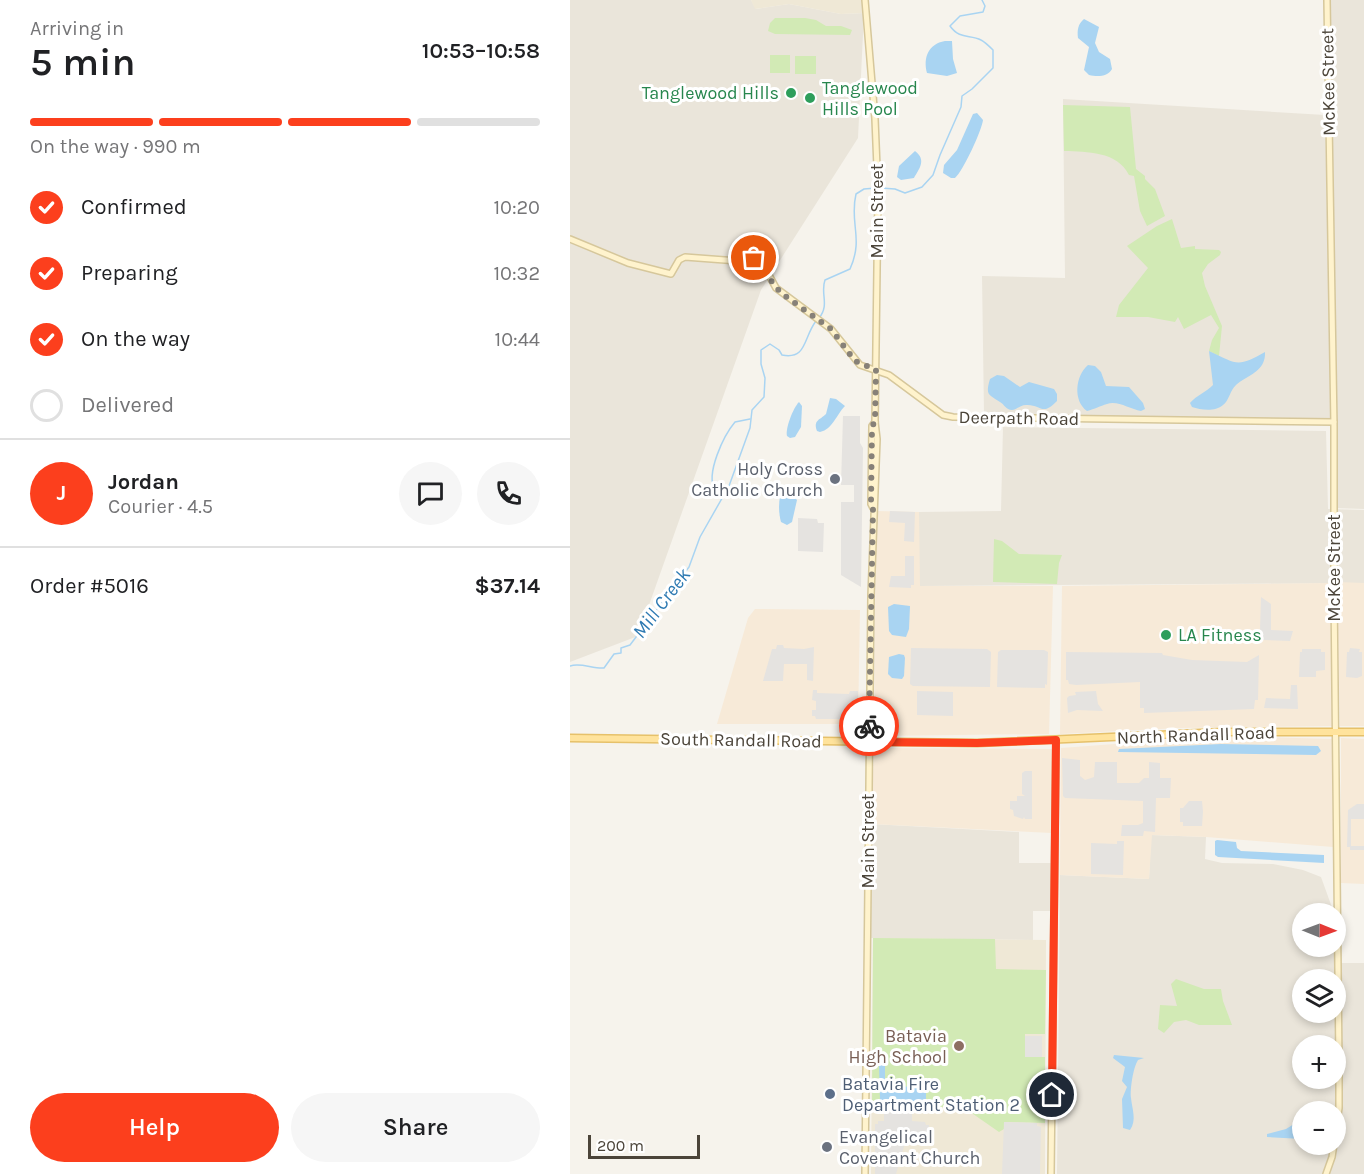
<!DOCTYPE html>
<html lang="en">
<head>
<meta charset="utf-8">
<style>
  body { margin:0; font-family:Karla,sans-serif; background:#f6f6f6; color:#202124; height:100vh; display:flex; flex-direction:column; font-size:22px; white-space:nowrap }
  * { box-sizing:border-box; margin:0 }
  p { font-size:20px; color:#757577 }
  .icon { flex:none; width:33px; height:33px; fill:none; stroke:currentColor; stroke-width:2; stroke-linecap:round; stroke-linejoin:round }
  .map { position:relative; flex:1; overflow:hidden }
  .side { display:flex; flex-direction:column; background:#fff; width:570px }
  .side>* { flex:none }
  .needle { width:39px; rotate:91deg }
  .tools { position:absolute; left:722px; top:903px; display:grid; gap:12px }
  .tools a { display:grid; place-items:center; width:54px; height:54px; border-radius:50%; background:#fff; box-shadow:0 3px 9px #0003; font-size:30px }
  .scale { position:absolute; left:18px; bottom:15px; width:112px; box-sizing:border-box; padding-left:6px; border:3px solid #4b4439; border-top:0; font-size:16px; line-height:21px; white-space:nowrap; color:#4b4439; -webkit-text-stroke:4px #fff; paint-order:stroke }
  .pin { position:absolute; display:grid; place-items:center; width:51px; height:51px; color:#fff; margin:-26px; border:3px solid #fff; border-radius:50%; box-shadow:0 2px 6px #0007 }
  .courier { position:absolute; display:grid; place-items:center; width:60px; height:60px; margin:-30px; border:4px solid #fc3f1d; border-radius:50%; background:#fff; color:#222; box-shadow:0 2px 8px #0007 }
  .summary em { font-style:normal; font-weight:600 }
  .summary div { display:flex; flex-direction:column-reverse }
  .summary { display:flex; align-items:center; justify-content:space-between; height:102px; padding:0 30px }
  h1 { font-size:39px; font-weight:600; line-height:45px }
  .bar { display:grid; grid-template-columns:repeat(4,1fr); gap:9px 6px; align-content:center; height:72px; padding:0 30px }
  .bar i { height:8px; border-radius:4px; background:#e0e0e0 }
  .bar .on { background:#fc3f1d }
  .bar p { grid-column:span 4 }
  .line { display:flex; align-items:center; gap:15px; padding:0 30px; border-top:2px solid #e0e0e0 }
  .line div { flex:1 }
  .round { display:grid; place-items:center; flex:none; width:63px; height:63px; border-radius:32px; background:#f6f6f6 }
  ol { padding:0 30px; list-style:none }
  li { display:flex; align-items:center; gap:18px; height:66px }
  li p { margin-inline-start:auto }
  li .icon { padding:6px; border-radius:50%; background:#fc3f1d; color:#fff; stroke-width:4 }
  li:last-child { color:#757577 }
  li i { width:33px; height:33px; border:3px solid #e0e0e0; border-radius:50% }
  .button { display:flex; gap:12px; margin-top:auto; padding:12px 30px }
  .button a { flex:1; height:69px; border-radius:36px; background:#fc3f1d; color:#fff; font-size:24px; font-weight:600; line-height:69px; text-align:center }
  .button a+a { background:#f6f6f6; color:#202124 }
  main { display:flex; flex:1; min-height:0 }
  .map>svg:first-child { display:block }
  .residential { fill:#eae5da; fill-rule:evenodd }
  .commercial { fill:#f7ead8 }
  .education { fill:#efe8d6 }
  .green { fill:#d2eab5 }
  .parking { fill:#e5e3e0 }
  .water { fill:#a9d4f2 }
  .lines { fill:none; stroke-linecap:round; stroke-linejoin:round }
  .stream { stroke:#a9d4f2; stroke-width:1.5 }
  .secondary-casing { stroke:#d6c79b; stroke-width:8 }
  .primary-casing { stroke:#e6c16a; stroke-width:9 }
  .secondary { stroke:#fff3cd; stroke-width:5 }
  .primary { stroke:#ffe39c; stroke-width:6 }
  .done { stroke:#878178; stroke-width:6; stroke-dasharray:0 10.8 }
  .route { stroke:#fc3f1d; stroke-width:8 }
  .leisure-dot { fill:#2e9e5b; stroke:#fff; stroke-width:2 }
  .worship-dot { fill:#6b7280; stroke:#fff; stroke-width:2 }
  .education-dot { fill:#8d6e63; stroke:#fff; stroke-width:2 }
  .service-dot { fill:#5c6f8a; stroke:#fff; stroke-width:2 }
  .labels { text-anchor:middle; stroke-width:6; stroke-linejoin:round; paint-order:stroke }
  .street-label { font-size:18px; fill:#4b4439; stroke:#fff }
  .leisure-label { font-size:18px; fill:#27864d; stroke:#fff; text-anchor:start }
  .worship-label { font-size:18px; fill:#5b616d; stroke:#fff; text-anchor:end }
  .education-label { font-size:18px; fill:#785e54; stroke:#fff; text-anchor:end }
  .service-label { font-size:18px; fill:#4e5e75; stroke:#fff; text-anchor:start }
  .water-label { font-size:20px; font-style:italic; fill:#2e7ab2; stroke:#fff }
</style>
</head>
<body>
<main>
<section class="side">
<div class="summary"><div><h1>5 min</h1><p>Arriving in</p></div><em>10:53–10:58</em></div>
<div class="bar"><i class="on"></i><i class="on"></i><i class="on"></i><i></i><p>On the way · 990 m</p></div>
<ol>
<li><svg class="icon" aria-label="check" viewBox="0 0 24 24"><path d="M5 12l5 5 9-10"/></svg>Confirmed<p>10:20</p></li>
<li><svg class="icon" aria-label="check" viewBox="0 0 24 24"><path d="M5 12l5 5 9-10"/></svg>Preparing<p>10:32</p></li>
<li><svg class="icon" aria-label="check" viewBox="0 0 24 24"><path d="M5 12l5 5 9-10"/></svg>On the way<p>10:44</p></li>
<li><i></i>Delivered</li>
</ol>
<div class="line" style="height:108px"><b class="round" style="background:#fc3f1d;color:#fff">J</b><div><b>Jordan</b><p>Courier · 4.5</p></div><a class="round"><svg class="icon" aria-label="chat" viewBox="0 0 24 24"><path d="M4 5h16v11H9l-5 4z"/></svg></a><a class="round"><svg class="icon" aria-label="phone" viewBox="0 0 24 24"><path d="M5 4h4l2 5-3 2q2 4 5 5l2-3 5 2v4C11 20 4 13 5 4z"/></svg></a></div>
<div class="line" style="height:78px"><div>Order #5016</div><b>$37.14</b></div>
<div class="button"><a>Help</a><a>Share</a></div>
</section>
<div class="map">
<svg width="794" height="1174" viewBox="0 0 794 1174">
  <rect width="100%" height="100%" fill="#f6f3ec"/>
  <!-- residential -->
  <g class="residential">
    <path d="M0 0H181L186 9 219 4 271 14 294 13 288 138 191 290 68 636 0 662Z"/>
    <path d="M760 0H794V509L766 508Z"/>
    <path d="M493 99 755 115 761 419 414 414 412 276 495 278Z"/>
    <path d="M433 427 756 431 758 509 794 510V583L349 586V512L431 511Z"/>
    <path d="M301 824 449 832V863H482L481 911H463V940L300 938Z"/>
    <path d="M581 835 636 837 635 859 652 863 703 864 733 870 751 877 764 913 732 914V946L764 947 765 963H794V1174H487L490 875 579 879ZM732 980H765V1012H732ZM732 1046H765V1078H732ZM732 1112H765V1144H732Z"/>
  </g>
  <!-- commercial -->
  <g class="commercial">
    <path d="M306 511 349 512 350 586H483L479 734 304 736Z"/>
    <path d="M767 582 794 583V726H770Z"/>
    <path d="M761 583 762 726 610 728 490 734 492 586Z"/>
    <path d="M185 609 290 610 288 724H147L178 618Z"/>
    <path d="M651 736 762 739 763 847 636 837 582 835 579 879 490 875 491 748Z"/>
    <path d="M771 738 794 739V884L771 883Z"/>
    <path d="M304 748 482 749V833L301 824Z"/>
  </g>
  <!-- education -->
  <g class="education">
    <path d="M181 0H293L294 13 271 14 219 4 185 9Z"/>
    <path d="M303 938 476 940 475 1174H301Z"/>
  </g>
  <!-- green -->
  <g class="green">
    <path d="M205 18H235L246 20 256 26H271L282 30 280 35 205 34 198 31 200 23Z"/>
    <rect x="200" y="55" width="20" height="18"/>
    <rect x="225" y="56" width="21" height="18"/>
    <path d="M493 105 560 107 566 169 575 176V179L585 189 595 216 577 226 570 211 564 176 559 175C547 151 517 152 494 151Z"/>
    <path d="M602 219 611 248 625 246V249L649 250 651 252 650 255 638 264 632 273 635 286 652 326 649 356 639 351 642 340 649 328 641 315 614 329 608 317 605 322 578 317H546L549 305 578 268 557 246 587 226Z"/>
    <path d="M424 539 432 541 449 554 492 555 489 563 487 584 423 582Z"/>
    <path d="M303 938 425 939 426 969 476 970 475 1034H455V1057H475V1123L434 1122V1129L429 1132 393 1107H355L344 1112 342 1109 314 1108V1111L302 1108Z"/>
    <path d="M606 979 634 989H651L653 1001 662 1025H629L616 1020 604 1022 594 1033 588 1029 590 1005 607 1006 601 984Z"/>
  </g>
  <!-- parking -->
  <g class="parking">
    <path d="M273 416H290V443L293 448 291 587 271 575V502H284V485H271Z"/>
    <path d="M320 511 345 512 344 542 334 541 335 523 319 522Z"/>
    <path d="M228 518 247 519 248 523H254L253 552 228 551Z"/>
    <path d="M335 556H344V585H341V588L319 587 321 576H335Z"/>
    <path d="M691 597 701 604V630L723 631 720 641 693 640 690 630Z"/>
    <path d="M207 645H213L214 648 234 649 244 647 243 681 237 680V664H214L213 681H193L202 649H206Z"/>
    <path d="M341 648 417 649 421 652 420 687 343 686 340 684Z"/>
    <path d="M780 648 790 649 789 652H792V676L787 678 776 677 777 652H779Z"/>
    <path d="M732 649H751V652H755V670L746 671V677H729L730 652H732Z"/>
    <path d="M431 650H474L478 652 477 685 475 684V688L427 687 428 652Z"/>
    <path d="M496 652 592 653 593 655 622 660 677 662 689 655 688 700H685L684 709 574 713V708H570V682L506 685 499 684 498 680H496Z"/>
    <path d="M721 685H727L728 709 694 708 696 698 720 699Z"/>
    <path d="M243 690H247V693L279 694 280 691H288V716H285V719H246L245 716H242V710H246V701L242 700Z"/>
    <path d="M347 691 383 692V716L347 715Z"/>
    <path d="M526 691 528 704 533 711 507 710 498 713 497 698 499 696 506 695 505 692Z"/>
    <path d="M492 758 510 760V776L515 780 524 777 525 762H547V783H569L574 778H579V762L590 763V778H601L600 798H586L585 832 574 831 573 836H551L552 825H568L573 823V801L495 798 493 796Z"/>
    <path d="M455 771H462V819H455L454 817 453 819 444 816 443 810 440 809V801H447V796H455L452 794V773Z"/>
    <path d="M619 801H632L633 812 632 826H613V822H610V808H613Z"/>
    <path d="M787 804H794V819H781V846H794V850H780V847H777L778 810Z"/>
    <path d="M547 841H554L553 875 521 874V843L547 844Z"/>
    <rect x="455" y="1036" width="17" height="21"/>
    <path d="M314 1108H342V1121L355 1122 356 1125H359V1143H335L326 1174H305V1124H308V1121H314Z"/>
    <path d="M434 1122 467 1123V1126L471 1127 470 1174H432Z"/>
  </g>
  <!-- water -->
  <g class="water">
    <path d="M514 19 529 27 525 43 529 52 540 59 542 69C538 77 527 77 519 75L514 70 519 47 508 38C507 30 508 24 514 19Z"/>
    <path d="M375 41H382L383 59 387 73 377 76 357 73C353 58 358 44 375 41Z"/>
    <path d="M407 113 413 120C412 130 393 171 385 178H381L373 173 374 165 387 150 403 114Z"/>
    <path d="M345 151C357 160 349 169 344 178L331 180 327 177 329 166Z"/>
    <path d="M639 351C667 364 667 368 695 352 696 372 677 375 666 385 660 390 659 401 653 405 645 412 631 410 622 407L620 403C627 395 636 392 643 385Z"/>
    <path d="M518 365 525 366 531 372 536 386 559 387 573 403 575 409 571 411C560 409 547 400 537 404 530 406 525 409 517 411 503 401 505 376 518 365Z"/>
    <path d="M427 375 434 376 450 387 459 382 484 389 487 394V401C472 417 471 404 456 405 451 405 447 409 442 410 436 410 434 404 430 402 419 394 415 396 420 379Z"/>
    <path d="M260 398 266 399 275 406C266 415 263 429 250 432L247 431C243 420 250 420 256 414Z"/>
    <path d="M229 402 232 406 231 427 225 437 220 438 217 436C215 429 223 408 229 402Z"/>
    <path d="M214 486 227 500 222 522 217 525 211 522C208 511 208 496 214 486Z"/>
    <path d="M324 604 340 606 339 629 336 637 322 635 319 631 318 607Z"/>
    <path d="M329 654 334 655 335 658 334 676 332 679 322 678 318 674 319 657Z"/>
    <path d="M651 744 748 746 751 751 746 755 548 752 549 749Z"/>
    <path d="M647 840 666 842 667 848 671 851 754 855V863L648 857 645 855V841Z"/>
    <path d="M544 1055 574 1058 568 1060C563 1068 560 1089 561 1098 562 1109 567 1120 560 1130L553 1128 552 1099 557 1087 552 1081 555 1067 543 1058Z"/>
    <path d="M313 1062 315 1063V1085L356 1088V1101L329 1103 310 1100 309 1064Z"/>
    <path d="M732 1119V1139L697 1137V1134L716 1129Z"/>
  </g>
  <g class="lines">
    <!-- stream -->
    <g class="stream">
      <path d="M311 188 325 189 335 193 352 187 363 175 370 155 391 107 392 96 402 89 423 68V50C420 47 415 42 411 40 400 34 390 40 380 26L390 16 413 12 415 6 412 0"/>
      <path d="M249 318C260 305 250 293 255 280L280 269C294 238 279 223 286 194L294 189 306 188"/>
      <path d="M152 497C149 495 146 493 145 490 135 474 154 435 165 422L180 419"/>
      <path d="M0 666C10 662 23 669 34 668L44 654 51 653V648L60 645 119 567 130 537 159 486 180 428 182 410 194 397 195 378 191 364V350L200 344 209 350 212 355C237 360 233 338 246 321"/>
    </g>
    <defs>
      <g id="secondary">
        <path d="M295 0 305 119 308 192 305 422 307 439 301 596 295 1174"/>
        <path d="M757 0 764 426V592L769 1064V1108L765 1136"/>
        <path d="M0 239 58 263 101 274 109 260 115 257 168 261 189 257 206 288 261 329 290 365 319 375 373 415 383 417 764 422"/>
        <path d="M303 508 301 504 302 426 305 422"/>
        <path d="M481 1174 486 740"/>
        <path d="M756 1174 762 1157 764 1144"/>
      </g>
      <path id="primary" d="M0 738 407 743 653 732H794"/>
    </defs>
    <!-- secondary casing -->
    <use href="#secondary" class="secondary-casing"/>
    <!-- primary casing -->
    <use href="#primary" class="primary-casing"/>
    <!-- secondary -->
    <use href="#secondary" class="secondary"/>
    <!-- primary -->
    <use href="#primary" class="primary"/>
  </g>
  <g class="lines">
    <!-- done -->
    <path class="done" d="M184 258 189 257 202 282 211 293 261 329 285 361 306 370 305 422 302 426 301 504 303 508 299 726"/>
    <!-- route -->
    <path class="route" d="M299 726V742L407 743 486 740 482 1095"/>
  </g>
  <!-- markers -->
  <g class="leisure-dot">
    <circle cx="221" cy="93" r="6"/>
    <circle cx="240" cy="98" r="6"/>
    <circle cx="596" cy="635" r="6"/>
  </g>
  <g class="worship-dot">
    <circle cx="265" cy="479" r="6"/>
    <circle cx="257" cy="1147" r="6"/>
  </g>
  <circle class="education-dot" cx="389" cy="1046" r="6"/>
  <circle class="service-dot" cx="260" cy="1094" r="6"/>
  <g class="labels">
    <!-- street labels -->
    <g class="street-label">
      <text transform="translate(758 82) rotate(-91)" y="6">McKee Street</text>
      <text transform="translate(307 211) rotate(-90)" y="6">Main Street</text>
      <text transform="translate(449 418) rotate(1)" y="6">Deerpath Road</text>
      <text transform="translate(764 568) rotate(-90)" y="6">McKee Street</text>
      <text transform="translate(626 735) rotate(-2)" y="6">North Randall Road</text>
      <text transform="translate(171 740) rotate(1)" y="6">South Randall Road</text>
      <text transform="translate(298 841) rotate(-90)" y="6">Main Street</text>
    </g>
    <!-- leisure labels -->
    <g class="leisure-label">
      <text x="252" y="94">Tanglewood<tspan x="252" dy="21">Hills Pool</tspan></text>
      <text x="209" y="99" text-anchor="end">Tanglewood Hills</text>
      <text x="608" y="641">LA Fitness</text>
    </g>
    <!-- worship labels -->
    <g class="worship-label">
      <text x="253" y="475">Holy Cross<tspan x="253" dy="21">Catholic Church</tspan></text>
      <text x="269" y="1143" text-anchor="start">Evangelical<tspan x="269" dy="21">Covenant Church</tspan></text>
    </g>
    <!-- education labels -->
    <g class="education-label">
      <text x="377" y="1042">Batavia<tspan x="377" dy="21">High School</tspan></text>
    </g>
    <!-- service labels -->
    <g class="service-label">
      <text x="272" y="1090">Batavia Fire<tspan x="272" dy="21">Department Station 2</tspan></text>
    </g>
    <!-- water labels -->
    <g class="water-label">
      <text transform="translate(91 603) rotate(-53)" y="7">Mill Creek</text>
    </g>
  </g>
</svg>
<div class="tools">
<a><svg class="needle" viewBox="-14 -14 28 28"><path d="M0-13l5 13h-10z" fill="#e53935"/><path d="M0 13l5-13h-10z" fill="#757577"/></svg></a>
<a><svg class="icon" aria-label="layers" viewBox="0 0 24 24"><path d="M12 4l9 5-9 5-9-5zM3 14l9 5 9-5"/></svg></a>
<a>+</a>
<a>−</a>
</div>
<div class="scale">200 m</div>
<div class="pin" style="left:184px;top:258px;background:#ea580c"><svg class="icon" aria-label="bag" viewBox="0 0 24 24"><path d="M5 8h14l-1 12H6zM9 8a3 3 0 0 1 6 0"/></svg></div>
<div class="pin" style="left:482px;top:1095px;background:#1f2937"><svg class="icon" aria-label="home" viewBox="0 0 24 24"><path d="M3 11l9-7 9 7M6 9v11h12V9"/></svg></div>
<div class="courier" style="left:299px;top:726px"><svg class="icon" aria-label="bike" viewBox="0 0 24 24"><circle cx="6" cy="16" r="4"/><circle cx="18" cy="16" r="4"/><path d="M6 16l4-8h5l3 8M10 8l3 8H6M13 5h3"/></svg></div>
</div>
</main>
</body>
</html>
